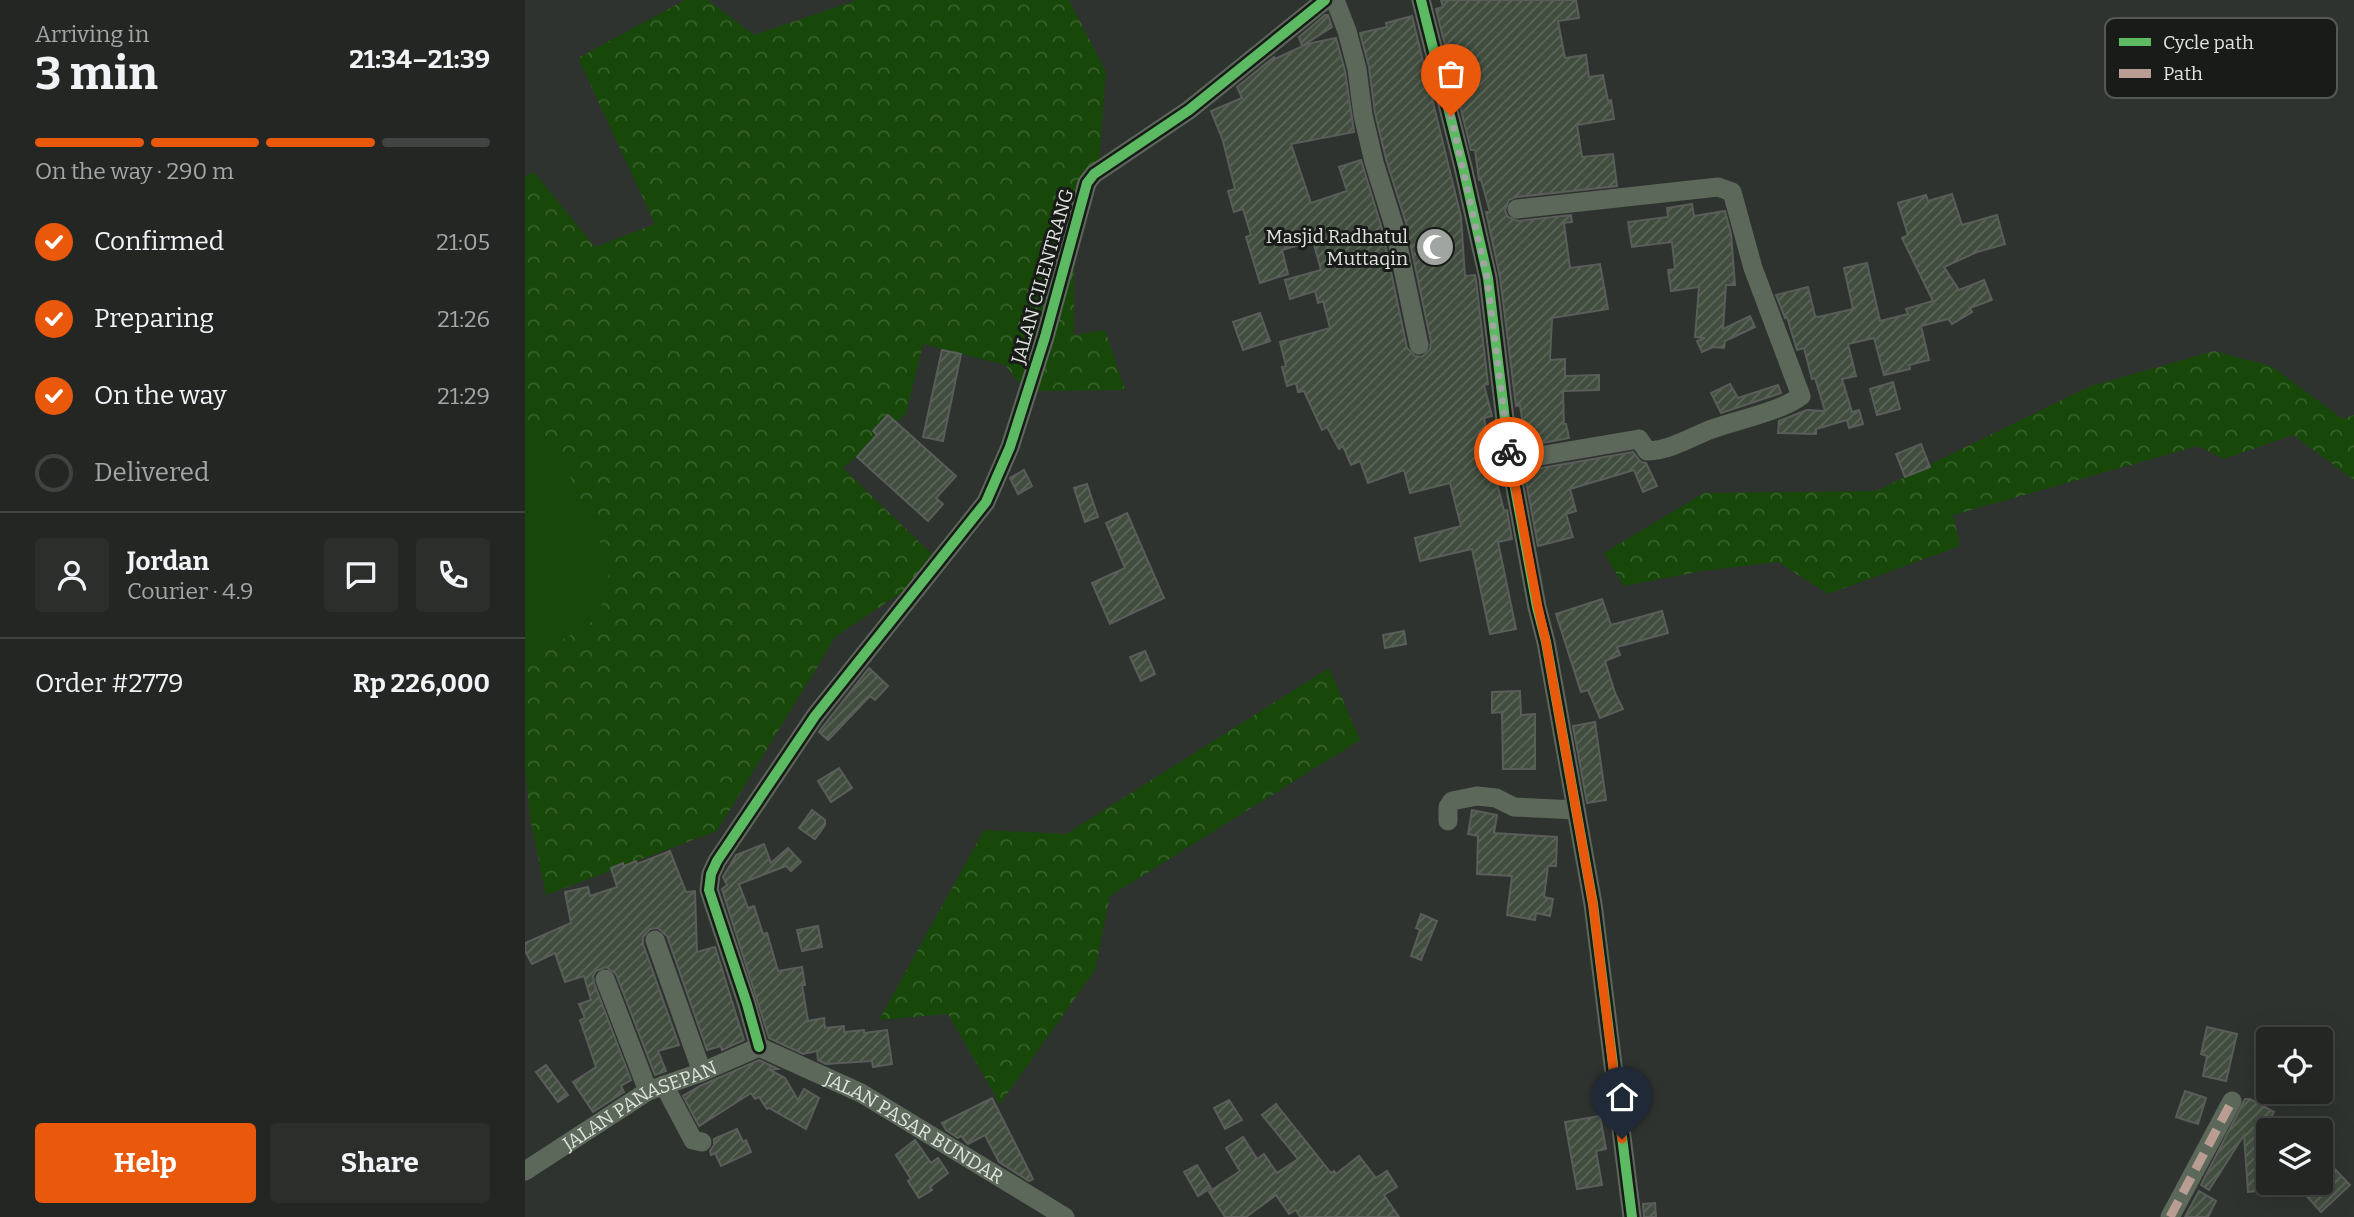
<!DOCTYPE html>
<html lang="en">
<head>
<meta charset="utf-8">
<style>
  body { margin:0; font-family:Bitter,serif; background:#2b2e2b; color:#f1f3f6; height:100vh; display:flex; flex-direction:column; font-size:26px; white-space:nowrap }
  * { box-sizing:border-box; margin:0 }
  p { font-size:23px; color:#a3a5a6 }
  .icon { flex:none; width:38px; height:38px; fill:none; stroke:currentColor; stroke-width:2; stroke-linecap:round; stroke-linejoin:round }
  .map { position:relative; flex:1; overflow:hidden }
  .sheet { display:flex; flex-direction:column; background:#232623; width:525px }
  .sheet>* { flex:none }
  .controls { position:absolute; left:1731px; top:1027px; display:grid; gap:14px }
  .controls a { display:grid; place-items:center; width:77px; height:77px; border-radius:7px; background:#232623; box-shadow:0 7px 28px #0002,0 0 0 2px #404341; font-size:35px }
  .pin { position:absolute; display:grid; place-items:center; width:60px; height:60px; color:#fff; margin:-72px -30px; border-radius:50% 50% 50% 0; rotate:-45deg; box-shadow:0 0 7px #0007 }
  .pin .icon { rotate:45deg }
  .courier { position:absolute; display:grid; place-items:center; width:70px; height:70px; margin:-35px; border:5px solid #ea580c; border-radius:50%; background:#fff; color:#222; box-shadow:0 2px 9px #0007 }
  .overview em { font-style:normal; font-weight:700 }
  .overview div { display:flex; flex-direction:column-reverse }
  .overview { display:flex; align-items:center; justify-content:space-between; height:119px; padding:0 35px }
  h1 { font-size:46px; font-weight:700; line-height:52px }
  .bar { display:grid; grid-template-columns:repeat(4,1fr); gap:10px 7px; align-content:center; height:84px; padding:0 35px }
  .bar i { height:9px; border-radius:5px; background:#404341 }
  .bar .current { background:#ea580c }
  .bar p { grid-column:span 4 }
  .line { display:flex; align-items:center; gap:18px; padding:0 35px; border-top:2px solid #404341 }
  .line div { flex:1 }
  .round { display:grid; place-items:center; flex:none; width:74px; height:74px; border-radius:7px; background:#2b2e2b }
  ol { padding:0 35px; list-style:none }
  li { display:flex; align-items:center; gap:21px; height:77px }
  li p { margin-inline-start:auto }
  li .icon { padding:7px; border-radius:50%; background:#ea580c; color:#fff; stroke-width:4 }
  li:last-child { color:#a3a5a6 }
  li i { width:38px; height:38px; border:4px solid #404341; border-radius:50% }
  .cta { display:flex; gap:14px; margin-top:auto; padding:14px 35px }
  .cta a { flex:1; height:80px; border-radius:7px; background:#ea580c; color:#fff; font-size:28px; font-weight:700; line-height:80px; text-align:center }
  .cta a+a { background:#2b2e2b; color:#f1f3f6 }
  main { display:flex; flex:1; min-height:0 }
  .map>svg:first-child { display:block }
  .grass { fill:#174709 }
  .forest { fill:url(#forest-crowns) }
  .building { fill:url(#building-hatch); stroke:#5a5d5a; stroke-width:2 }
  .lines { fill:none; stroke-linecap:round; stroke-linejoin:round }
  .minor { stroke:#5c685a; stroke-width:19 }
  .quiet { stroke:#b99d93; stroke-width:9; stroke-dasharray:18 9; stroke-linecap:butt }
  .cycleway-casing { stroke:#181b18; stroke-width:15 }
  .cycleway { stroke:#5cba63; stroke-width:10 }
  .done { stroke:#a1a5a1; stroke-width:7; stroke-dasharray:0 12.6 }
  .route { stroke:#ea580c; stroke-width:9 }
  .labels { text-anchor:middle; stroke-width:6; stroke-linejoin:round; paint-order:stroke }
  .poi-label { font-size:19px; fill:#dfe3de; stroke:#181b18; text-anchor:end }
  .street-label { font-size:19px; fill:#dfe3de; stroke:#181b18 }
  .key { fill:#181b18; stroke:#545753; stroke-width:2 }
  .key-label { font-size:19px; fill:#dfe3de }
</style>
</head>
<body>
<main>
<section class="sheet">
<div class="overview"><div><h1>3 min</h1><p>Arriving in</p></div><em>21:34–21:39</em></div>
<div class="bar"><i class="current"></i><i class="current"></i><i class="current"></i><i></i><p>On the way · 290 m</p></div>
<ol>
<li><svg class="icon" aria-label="check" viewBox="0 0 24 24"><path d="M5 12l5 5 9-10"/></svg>Confirmed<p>21:05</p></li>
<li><svg class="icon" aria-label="check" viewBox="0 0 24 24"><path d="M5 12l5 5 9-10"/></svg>Preparing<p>21:26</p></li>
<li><svg class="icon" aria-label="check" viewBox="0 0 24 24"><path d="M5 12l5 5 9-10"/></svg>On the way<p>21:29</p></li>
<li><i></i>Delivered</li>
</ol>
<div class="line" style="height:126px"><a class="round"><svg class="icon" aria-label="person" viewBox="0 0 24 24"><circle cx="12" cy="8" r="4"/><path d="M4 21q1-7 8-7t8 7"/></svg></a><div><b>Jordan</b><p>Courier · 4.9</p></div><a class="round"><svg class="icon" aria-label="chat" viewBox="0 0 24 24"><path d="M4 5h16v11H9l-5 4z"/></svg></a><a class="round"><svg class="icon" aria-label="phone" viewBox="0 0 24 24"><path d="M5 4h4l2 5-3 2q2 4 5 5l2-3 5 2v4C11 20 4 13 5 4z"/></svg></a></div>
<div class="line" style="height:91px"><div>Order #2779</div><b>Rp 226,000</b></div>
<div class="cta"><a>Help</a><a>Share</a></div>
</section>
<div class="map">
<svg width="1829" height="1217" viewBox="0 0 1829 1217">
  <defs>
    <pattern id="forest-crowns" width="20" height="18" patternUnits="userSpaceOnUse" patternTransform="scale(1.75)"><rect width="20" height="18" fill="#174709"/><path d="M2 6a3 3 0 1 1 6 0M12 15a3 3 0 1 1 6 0" fill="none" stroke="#38612c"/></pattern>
    <pattern id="building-hatch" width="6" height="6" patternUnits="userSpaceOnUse" patternTransform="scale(1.75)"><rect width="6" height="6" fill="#414e3f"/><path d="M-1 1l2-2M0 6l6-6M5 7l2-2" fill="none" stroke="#5c675a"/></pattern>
  </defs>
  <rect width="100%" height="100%" fill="#2f332f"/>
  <!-- grass -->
  <path class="grass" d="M0 422 28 441 86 566 73 618 0 663Z"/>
  <!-- forest -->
  <g class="forest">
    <path d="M160 0H183L229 35 332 0H544L581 72 573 172 549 258V335L580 330 600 390 501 391 480 365 398 344 381 414 318 468 418 565 311 636 192 831 21 895 5 817 0 768V663L73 618 86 566 28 441 0 422V176L9 172 70 247 130 224 53 58Z"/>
    <path d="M1689 351 1746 366 1818 419 1829 415V480L1768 435 1699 459 1673 446 1428 515 1435 546 1303 594 1253 562 1177 571 1099 586 1079 553 1179 493 1351 491 1563 387Z"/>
    <path d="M804 668 835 740 585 896 570 970 475 1104 423 1014 354 1020 459 830 541 834Z"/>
  </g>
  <!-- building -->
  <g class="building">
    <path d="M916 0H1051L1054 18 1033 21 1040 58 1061 55 1064 77 1078 75 1083 101 1086 100 1089 119 1052 125 1057 157 1088 154 1092 186 991 197 984 200 980 210 983 217 993 221 1046 215 1047 222 1039 223 1045 268 1075 264 1083 309 1027 318 1025 360 1040 359V376L1074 375V390L1038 391 1039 424H1041L1044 438 996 447 994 433 999 432 995 405 991 406 975 277 961 212H965L956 180H954L950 150H946L911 9 918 7Z"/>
    <path d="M800 15H803L807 27 777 46 774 37Z"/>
    <path d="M887 16 936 217 940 276 950 275 951 280 963 384 959 385 967 416 959 418 971 479 979 511 982 510 987 539 973 542 991 629 965 634 947 549 895 561 890 538 936 526 925 483 885 493 879 470 843 483 835 461 826 465 818 446 814 449 802 427 797 430 779 391 773 392 771 383 762 386 757 367 761 366 755 342 805 328 798 301 793 303 790 291 765 299 760 280 796 270 788 241 757 250 763 274 735 283 721 237 726 235 718 209 709 212 703 191 710 189 698 141 686 111 717 98 712 87 749 57 750 59 782 44 811 38 820 71 829 132 766 144 786 203 822 191 814 167 836 160 857 229 882 348 890 356 897 357 905 349 906 342 881 223 861 159 850 113 844 67 835 33 862 27 861 23Z"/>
    <path d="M1427 194 1437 225 1472 215 1480 244 1452 252 1419 267 1434 290 1459 280 1467 300 1445 308 1447 312 1427 324 1423 319 1396 326 1404 360 1384 365 1385 369 1359 375 1349 338 1323 344 1331 376 1317 379 1327 412 1334 410 1338 424 1324 428 1322 420 1291 429V434L1253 433 1254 421 1282 410 1300 411 1290 378 1287 379 1279 348 1272 350 1262 317 1260 318 1251 295 1283 287 1290 316 1293 317 1328 309 1319 268 1342 263 1355 321 1383 314 1381 309 1408 301 1377 238 1383 235 1373 203 1401 195 1403 201Z"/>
    <path d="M1167 204 1169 216 1200 211 1206 234 1210 285H1201L1198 329 1225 316 1230 327 1200 341 1199 348 1188 347 1177 352 1172 341 1180 338 1170 337 1174 287 1146 291 1143 270 1150 269 1147 242 1107 247 1103 222 1143 217 1142 208Z"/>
    <path d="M735 313 745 341 718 350 708 322Z"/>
    <path d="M417 350 436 354 418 441 398 437Z"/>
    <path d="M1368 382 1375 409 1352 415 1345 389Z"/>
    <path d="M1205 384 1213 398 1253 385 1256 393 1196 413 1186 393Z"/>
    <path d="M363 415 431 476 411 498 418 504 403 521 332 457 352 435 348 431Z"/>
    <path d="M1396 444 1405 467 1380 477 1371 454Z"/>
    <path d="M1108 452 1116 462 1121 463 1132 486 1118 492 1109 470 1045 489 1051 511 1041 514 1048 537 1013 546 999 471Z"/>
    <path d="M499 470 507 486 493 494 485 478Z"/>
    <path d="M562 484 573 517 560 522 549 488Z"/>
    <path d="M602 513 639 598 585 624 567 583 600 568 581 523Z"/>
    <path d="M1077 599 1086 625 1137 611 1143 633 1092 647 1095 655 1080 661 1090 693 1098 709 1075 718 1063 690 1056 692 1031 614Z"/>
    <path d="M879 631 881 644 860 648 858 635Z"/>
    <path d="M620 651 630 674 616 681 605 657Z"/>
    <path d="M344 668 363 686 350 700 345 696 303 740 294 732Z"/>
    <path d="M995 691 996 715 1010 714V769H978L977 712 967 713V692Z"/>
    <path d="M1070 722 1081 800 1062 803 1048 726Z"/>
    <path d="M314 768 327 788 306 802 293 781Z"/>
    <path d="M287 810 300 820V825L290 839 274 828Z"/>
    <path d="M947 810 972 815 969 833 1032 837 1031 866H1023L1019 897 1028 899 1025 916 1011 913 1010 920 982 915 987 876 952 874 953 836 943 834Z"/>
    <path d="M239 844 246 863 263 848 276 862 266 871 261 866 214 884 223 908 229 906 238 934 242 933 253 971 277 967 280 985H277L283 1021 299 1018 300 1028 319 1026V1032L339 1030V1033L362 1030 367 1064 348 1067 347 1061 301 1064 293 1060 292 1051 278 1054 244 1038 197 889 202 885 198 877 211 855Z"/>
    <path d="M145 851 161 892 170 891 172 952 190 947 219 1040 197 1050 196 1046 182 1050 142 936 133 928 125 929 118 937V944L154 1045 133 1051 141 1071 130 1075 91 974 81 967 71 971 68 976 69 983 106 1080 96 1086 99 1092 68 1112 48 1082 71 1067 55 1020 60 1018 54 1004 66 1000 59 976 40 982 30 953 7 964 0 951V943L46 923 40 892 63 887 65 896 92 887 86 868 98 863 99 866 111 861 112 864Z"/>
    <path d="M896 914 912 921 896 960 886 956 895 930 891 928Z"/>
    <path d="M293 926 297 947 277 951 272 930Z"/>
    <path d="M1682 1027 1712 1034 1701 1081 1678 1076 1682 1056 1676 1054Z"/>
    <path d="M234 1060 253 1069 245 1070 260 1078 273 1100 279 1089 294 1098 281 1129 244 1108 242 1109 234 1097 230 1099 226 1093 174 1126 158 1096 175 1086Z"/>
    <path d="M21 1065 43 1095 33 1102 11 1072Z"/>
    <path d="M1660 1091 1681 1098 1673 1124 1651 1117Z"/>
    <path d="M467 1098 508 1179 504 1181 474 1162 460 1135 443 1144 436 1136 433 1138 421 1130 417 1123Z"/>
    <path d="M1720 1099H1725L1749 1112 1728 1149 1739 1148 1742 1190 1723 1192 1719 1135 1684 1190 1676 1185Z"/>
    <path d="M704 1100 717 1120 700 1129 689 1108Z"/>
    <path d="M751 1104 806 1173 809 1171 811 1174 834 1156 851 1178 862 1171 872 1187 859 1195 874 1217H775L771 1210 764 1214 751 1195 721 1217H700L684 1192 715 1171 701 1148 718 1137 732 1159 739 1154 752 1173 773 1159 737 1115Z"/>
    <path d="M1075 1116 1081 1149 1071 1151 1077 1185 1052 1189 1040 1122Z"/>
    <path d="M212 1129 218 1142 221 1140 226 1152 196 1166 190 1153 186 1155 185 1151 189 1145V1139Z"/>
    <path d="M390 1140 406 1163 413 1158 423 1173 405 1187 407 1190 394 1198 383 1181 386 1179 371 1155Z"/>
    <path d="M1805 1164 1825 1185 1796 1212 1776 1190 1784 1183H1796V1172Z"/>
    <path d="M672 1165 686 1188 673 1196 659 1172Z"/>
    <path d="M1674 1191 1691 1201 1683 1217H1660Z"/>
    <path d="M1130 1203 1131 1217H1119L1118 1204Z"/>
  </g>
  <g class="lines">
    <!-- minor -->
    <g class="minor">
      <path d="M810 0 822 31 832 69 838 115 849 162 869 226 894 345"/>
      <path d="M896 0 938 167 963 278 985 461 1012 607 1021 642 1068 904 1107 1217"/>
      <path d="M985 461 1114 439 1122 451C1145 450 1163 439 1184 430 1208 421 1257 411 1276 396L1228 268 1207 192 1193 187 992 209"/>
      <path d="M923 821V807L927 801 952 796 971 798 989 807 1051 810"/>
      <path d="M130 940 177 1072"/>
      <path d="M80 979 123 1091"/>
      <path d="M234 1047 222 1004 184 890 186 874 192 861 290 716 461 502 485 447 520 337 562 183 569 174 664 110 800 0"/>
      <path id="s1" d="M234 1047 336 1093 540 1217"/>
      <path d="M139 1085 168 1140 177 1142"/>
      <path id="s2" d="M0 1171 123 1091 177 1072 234 1047"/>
      <path d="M1645 1217 1707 1101"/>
    </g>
    <!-- quiet -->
    <path class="quiet" d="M1645 1217 1707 1101"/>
    <defs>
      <g id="cycleway">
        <path d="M896 0 938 167 963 278 985 461 1012 607 1021 642 1068 904 1107 1217"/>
        <path d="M234 1047 222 1004 184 890 186 874 192 861 290 716 461 502 485 447 520 337 562 183 569 174 664 110 800 0"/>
      </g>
    </defs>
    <!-- cycleway casing -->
    <use href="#cycleway" class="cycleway-casing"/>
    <!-- cycleway -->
    <use href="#cycleway" class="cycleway"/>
  </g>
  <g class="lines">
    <!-- done -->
    <path class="done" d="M926 116 962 278 984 452"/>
    <!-- route -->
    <path class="route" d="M984 452 1013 607 1021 642 1068 904 1097 1139"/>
  </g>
  <!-- icons -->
  <defs>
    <symbol id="mosque-disc" viewBox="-11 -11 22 22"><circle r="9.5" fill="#a1a5a1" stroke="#181b18"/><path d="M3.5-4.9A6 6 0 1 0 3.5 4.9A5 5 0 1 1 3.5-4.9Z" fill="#fff"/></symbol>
  </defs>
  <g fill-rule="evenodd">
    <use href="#mosque-disc" x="888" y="225" width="44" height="44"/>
  </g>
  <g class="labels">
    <!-- poi labels -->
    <g class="poi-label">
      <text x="883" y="243">Masjid Radhatul<tspan x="883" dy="22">Muttaqin</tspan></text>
    </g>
    <!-- street labels -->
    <g class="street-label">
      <text transform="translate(517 276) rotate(-74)" y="7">JALAN CILENTRANG</text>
      <text dy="7" stroke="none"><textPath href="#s2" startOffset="133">JALAN PANASEPAN</textPath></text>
      <text dy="7" stroke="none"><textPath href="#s1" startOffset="175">JALAN PASAR BUNDAR</textPath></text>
    </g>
  </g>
  <!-- legend -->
  <rect x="1580" y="18" width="232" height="80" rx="10" class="key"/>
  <rect x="1594" y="38" width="32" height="8" fill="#5cba63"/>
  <rect x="1594" y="69" width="32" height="9" fill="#b99d93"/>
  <g class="key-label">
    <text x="1638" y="49">Cycle path</text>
    <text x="1638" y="80">Path</text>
  </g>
</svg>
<div class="controls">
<a><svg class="icon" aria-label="locate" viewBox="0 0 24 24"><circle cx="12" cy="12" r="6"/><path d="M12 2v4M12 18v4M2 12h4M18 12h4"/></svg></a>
<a><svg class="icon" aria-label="layers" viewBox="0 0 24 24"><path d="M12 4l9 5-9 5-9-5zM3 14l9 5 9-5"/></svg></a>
</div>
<div class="pin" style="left:926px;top:116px;background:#ea580c"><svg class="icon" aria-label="bag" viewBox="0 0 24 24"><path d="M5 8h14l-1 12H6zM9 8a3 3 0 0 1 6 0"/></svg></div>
<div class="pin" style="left:1097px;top:1139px;background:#1f2937"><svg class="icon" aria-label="home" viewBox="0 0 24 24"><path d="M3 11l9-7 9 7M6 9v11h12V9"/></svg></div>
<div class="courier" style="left:984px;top:452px"><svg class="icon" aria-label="bike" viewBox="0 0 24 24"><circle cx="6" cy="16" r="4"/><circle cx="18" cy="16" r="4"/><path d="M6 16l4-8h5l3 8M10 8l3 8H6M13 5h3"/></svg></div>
</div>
</main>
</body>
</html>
